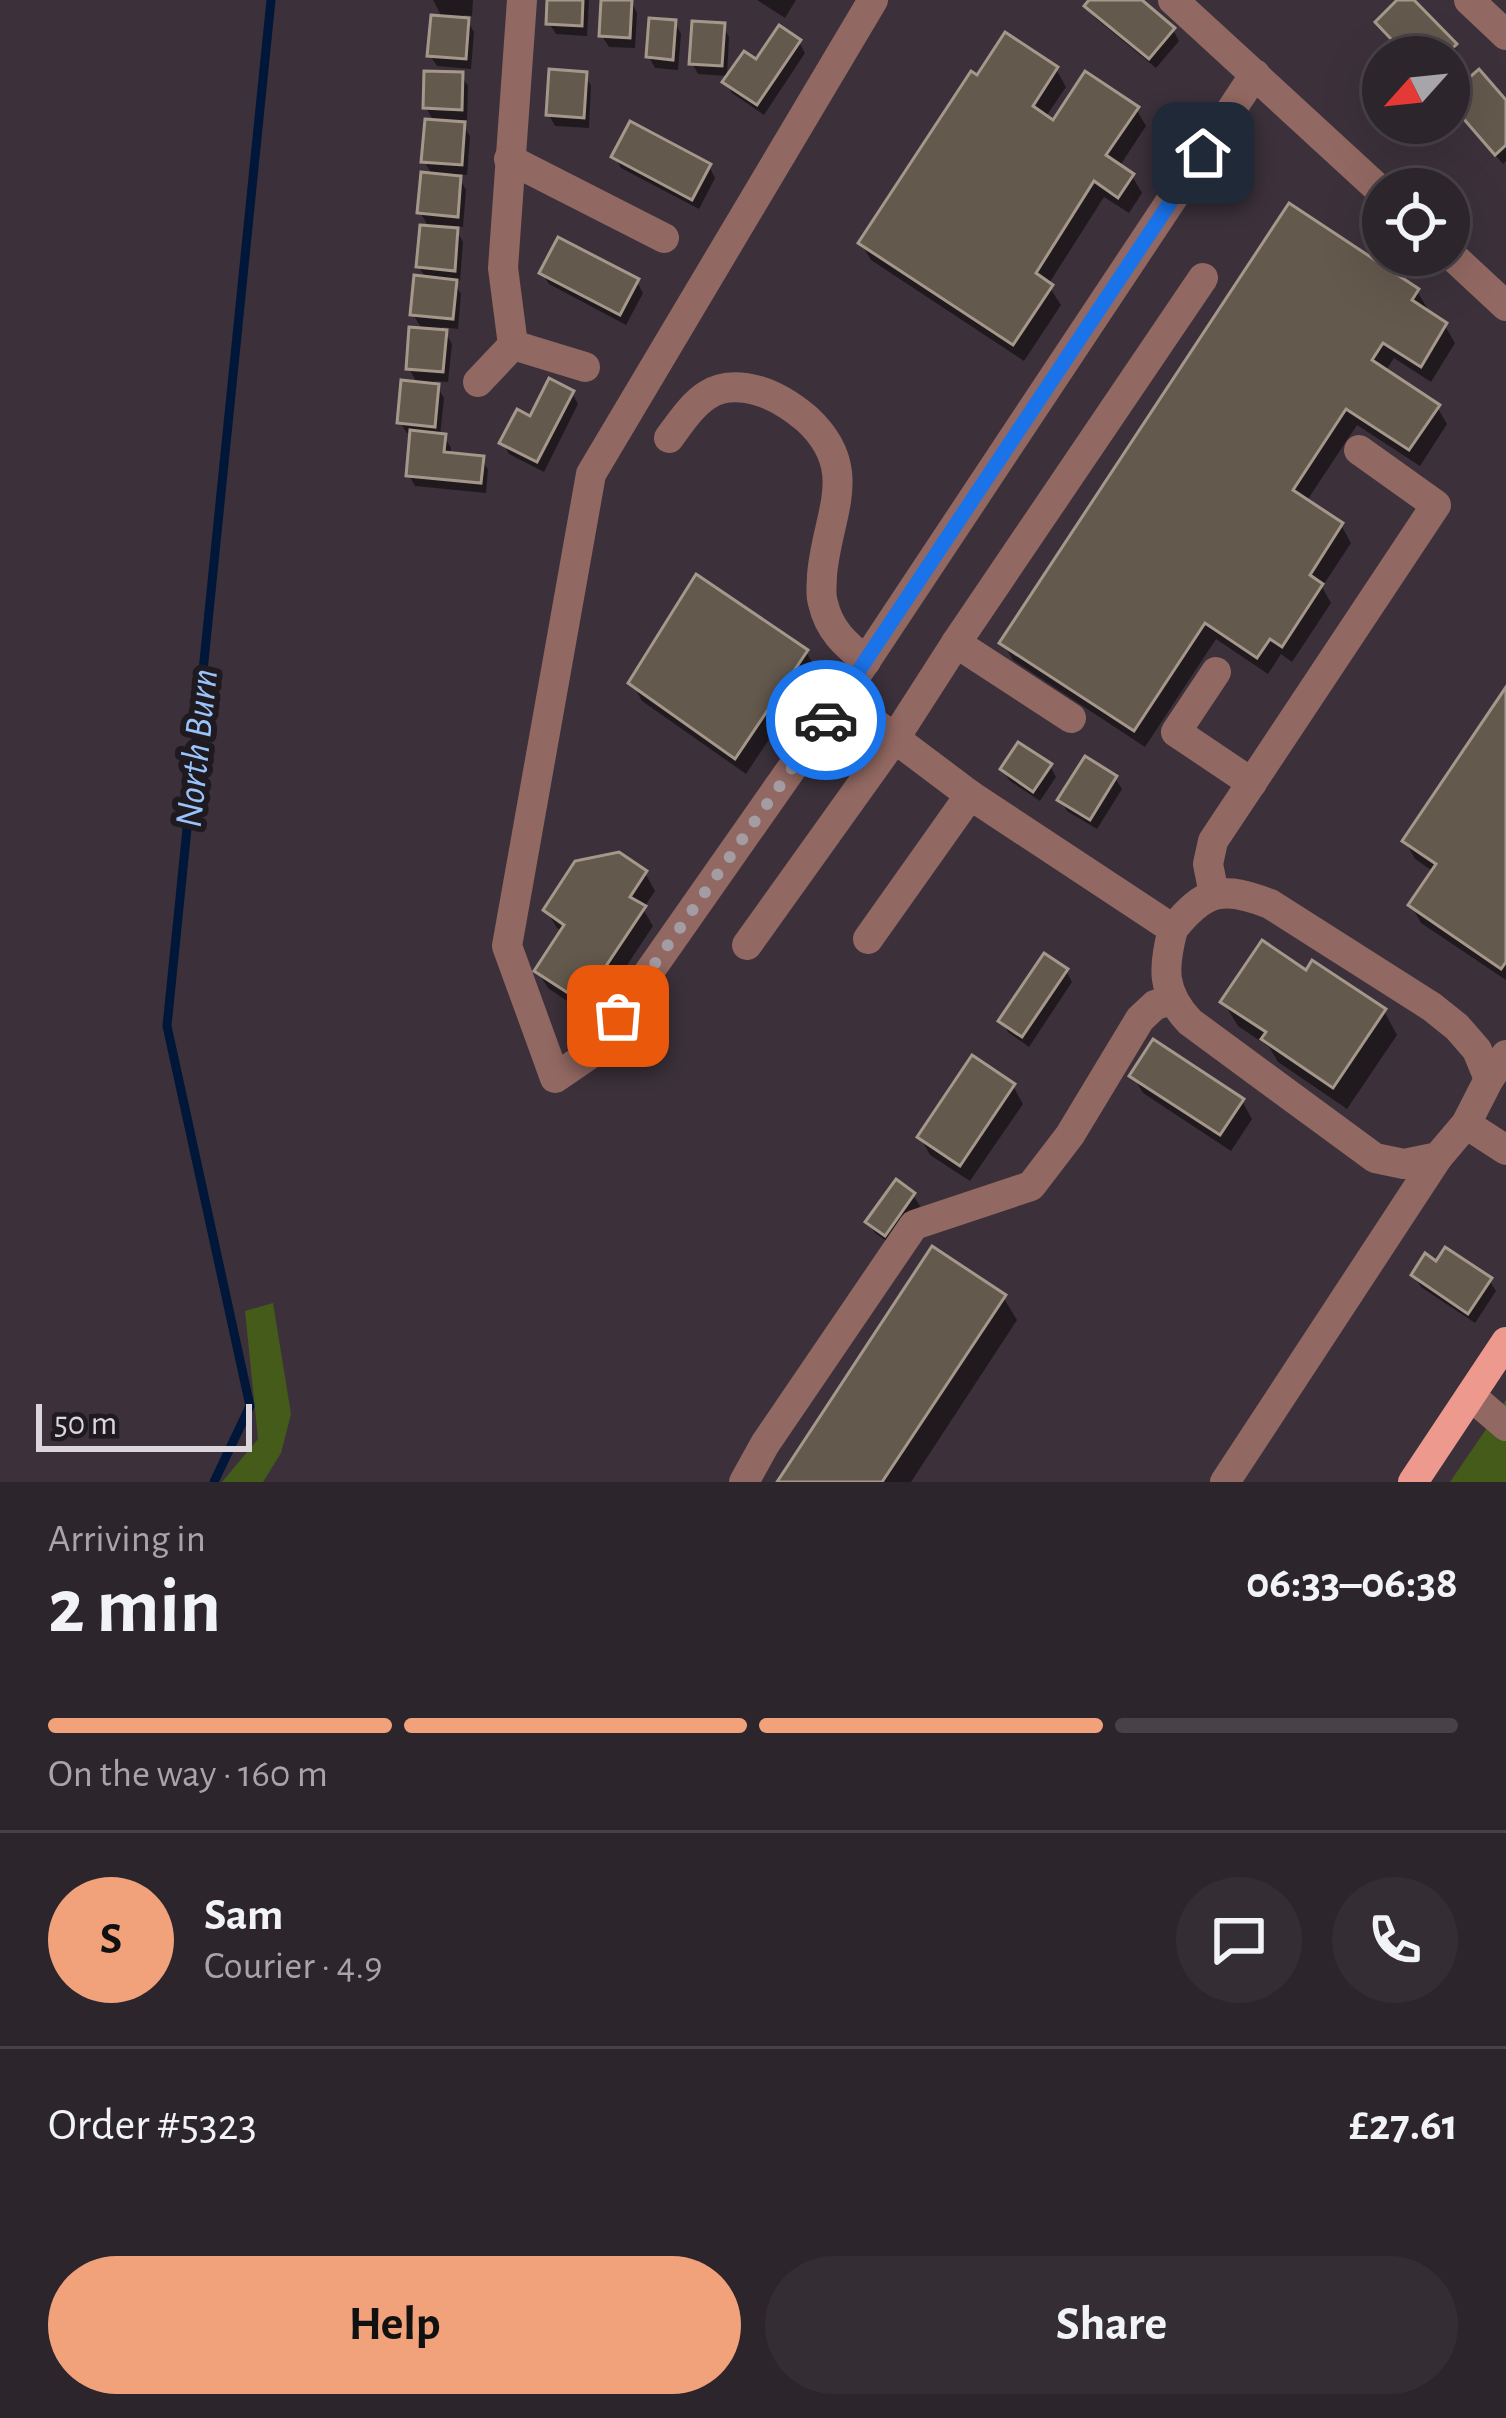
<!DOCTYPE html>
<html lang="en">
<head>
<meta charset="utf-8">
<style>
  body { margin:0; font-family:"Alegreya Sans",sans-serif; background:#352d34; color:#f1f3f6; height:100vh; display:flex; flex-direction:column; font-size:45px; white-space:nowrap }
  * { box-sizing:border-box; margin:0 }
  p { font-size:39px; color:#a7a5a9 }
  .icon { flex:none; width:66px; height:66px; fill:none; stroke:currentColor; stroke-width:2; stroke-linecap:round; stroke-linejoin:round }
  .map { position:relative; height:1482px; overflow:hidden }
  .details { display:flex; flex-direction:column; background:#2d252c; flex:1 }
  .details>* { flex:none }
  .needle { width:78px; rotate:243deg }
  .controls { position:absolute; left:1362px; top:36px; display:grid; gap:24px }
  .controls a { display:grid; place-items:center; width:108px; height:108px; border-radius:50%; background:#2d252c; box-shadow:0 12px 48px #0002,0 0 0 3px #484248; font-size:60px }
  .scale { position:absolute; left:36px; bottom:30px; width:216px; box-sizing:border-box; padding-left:12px; border:6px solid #dcd5db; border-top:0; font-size:33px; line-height:42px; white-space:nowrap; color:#dcd5db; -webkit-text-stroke:9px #1f1a1f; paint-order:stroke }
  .pin { position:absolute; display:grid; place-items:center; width:102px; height:102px; color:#fff; margin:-51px; border-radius:24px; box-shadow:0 6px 18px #0006 }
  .courier { position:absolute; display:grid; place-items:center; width:120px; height:120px; margin:-60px; border:9px solid #1a73e8; border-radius:50%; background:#fff; color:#222; box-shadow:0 3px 15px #0007 }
  .summary em { font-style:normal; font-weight:700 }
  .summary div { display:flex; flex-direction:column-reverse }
  .summary { display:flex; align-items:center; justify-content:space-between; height:204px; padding:0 48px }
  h1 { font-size:78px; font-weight:700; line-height:90px }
  .bar { display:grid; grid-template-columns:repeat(4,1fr); gap:18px 12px; align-content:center; height:144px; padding:0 48px }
  .bar i { height:15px; border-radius:9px; background:#484248 }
  .bar .current { background:#f1a27b }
  .bar p { grid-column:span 4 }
  .line { display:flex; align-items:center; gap:30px; padding:0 48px; border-top:3px solid #484248 }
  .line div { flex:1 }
  .round { display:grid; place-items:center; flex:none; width:126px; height:126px; border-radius:63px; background:#352d34 }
  .button { display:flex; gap:24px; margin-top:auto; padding:24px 48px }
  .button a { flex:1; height:138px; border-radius:72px; background:#f1a27b; color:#111; font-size:48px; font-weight:700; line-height:138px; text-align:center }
  .button a+a { background:#352d34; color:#f1f3f6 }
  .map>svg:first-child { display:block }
  .green { fill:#445b1a }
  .shadow { fill:#0007 }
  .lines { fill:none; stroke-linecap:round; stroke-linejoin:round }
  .stream { stroke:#001739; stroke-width:9 }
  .building { fill:#64594d; stroke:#a5988b; stroke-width:3 }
  .minor { stroke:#926862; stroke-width:30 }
  .major { stroke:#ed998d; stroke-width:30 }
  .done { stroke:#a49ca3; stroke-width:12; stroke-dasharray:0 21.6 }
  .route { stroke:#1a73e8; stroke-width:15 }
  .labels { text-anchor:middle; stroke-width:12; stroke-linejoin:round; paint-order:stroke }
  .water-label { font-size:39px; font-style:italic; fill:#99c3fb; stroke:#1f1a1f }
</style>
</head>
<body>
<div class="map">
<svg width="1506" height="1482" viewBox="0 0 1506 1482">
  <rect width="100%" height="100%" fill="#3c313b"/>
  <!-- green -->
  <g class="green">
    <path d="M273 1303 291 1414 281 1453 263 1482H222L258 1439 245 1311Z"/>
    <path d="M1506 1400V1482H1450Z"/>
  </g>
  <!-- shadow -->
  <g class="shadow">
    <path d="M433 0H473L472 16 464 15 474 32 471 69 437 66 430 55 443 19Z"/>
    <path d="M550 0H589L587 36 556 34 549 23Z"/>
    <path d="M604 0 631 1 637 13 635 48 609 47 602 36Z"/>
    <path d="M757 0H796L785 18Z"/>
    <path d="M1093 0H1137L1173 30 1179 41 1156 68 1094 17 1088 6Z"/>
    <path d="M1402 0H1410L1454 45 1461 56 1449 68V57H1407L1385 34 1378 23Z"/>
    <path d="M675 23 681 34 678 70 655 68 649 57Z"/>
    <path d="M723 26 729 37 727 76 698 74 692 63Z"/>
    <path d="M799 42 805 53 764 115 732 93 726 82Z"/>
    <path d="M1056 69 1066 87 1045 118 1054 124 1136 109 1146 126 1119 167 1132 176 1142 193 1129 213 1104 197 1048 285 1061 305 1024 361 871 260 861 243 978 79Z"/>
    <path d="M461 75 468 86 467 120H460L470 136 467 175 457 174 466 190 463 227 454 226 463 242 460 281 453 280 461 294 458 329 442 327 452 344 448 382 434 381 444 398 440 436H444L451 448 450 456 482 459 488 470 486 493 415 486 409 475 413 434 407 433 400 422 418 385 409 368 423 331 413 314 427 280 419 267 430 229 420 212 433 176 424 161 435 123 426 108Z"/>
    <path d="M585 75 591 86 589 128 555 126 549 115Z"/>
    <path d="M1506 105V161L1503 164 1456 110Z"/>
    <path d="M615 157 709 166 715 178 699 209 621 168Z"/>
    <path d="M542 273 637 282 643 293 626 325 549 284Z"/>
    <path d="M1417 291 1427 308 1425 312 1445 326 1455 343 1431 382 1394 358 1385 372 1437 407 1447 424 1420 466 1357 425 1306 502 1341 525 1351 543 1322 587 1331 603 1292 662 1281 654 1268 674 1216 639 1145 747 1013 660 1003 643Z"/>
    <path d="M572 393 578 404 544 472 509 454 503 443Z"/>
    <path d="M806 652 816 669 746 774 642 701 632 683Z"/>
    <path d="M1506 693V980L1421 923 1411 905 1434 872 1415 859 1405 841Z"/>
    <path d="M1050 766 1056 777 1040 801 1010 781 1003 770Z"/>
    <path d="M1115 778 1122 789 1097 829 1067 811 1061 800Z"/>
    <path d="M645 873 655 891 643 909 653 926 592 1018 548 988 537 971 563 932 557 928 546 910Z"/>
    <path d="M1066 971 1072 982 1029 1047 1008 1032 1002 1021Z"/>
    <path d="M1306 974 1384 1011 1397 1035 1347 1109 1278 1062 1269 1047 1238 1026 1224 1003Z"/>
    <path d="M1133 1076 1242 1101 1252 1119 1231 1151 1143 1093Z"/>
    <path d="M1013 1086 1023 1104 970 1181 930 1155 920 1137Z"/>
    <path d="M913 1195 920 1206 892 1245 875 1233 868 1222Z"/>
    <path d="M1414 1276 1489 1280 1496 1291 1475 1323 1421 1287Z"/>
    <path d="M1003 1297 1017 1320 911 1482H781Z"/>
  </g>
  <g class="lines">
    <!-- stream -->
    <path class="stream" d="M214 1482 250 1406 167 1026 271 0"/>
  </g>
  <!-- building -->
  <g class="building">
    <path d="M547 0H583L582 26 546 24Z"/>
    <path d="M601 0H632L630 38 599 36Z"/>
    <path d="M1089 0H1142L1175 28 1149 59 1084 6Z"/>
    <path d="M1397 0H1414L1457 44 1443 57H1408L1375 22Z"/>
    <path d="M431 15 469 18 466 59 427 56Z"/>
    <path d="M649 18 676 20 673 60 646 57Z"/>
    <path d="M692 21 725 23 722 66 689 64Z"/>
    <path d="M779 25 801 40 757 105 722 82 744 51 756 59Z"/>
    <path d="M1005 32 1058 67 1033 106 1053 120 1085 71 1139 107 1106 155 1134 174 1118 198 1094 181 1036 273 1053 285 1013 345 858 243 971 71 977 75Z"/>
    <path d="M549 69 587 72 584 118 546 115Z"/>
    <path d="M1479 69 1506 100V145L1495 155 1449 102V95Z"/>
    <path d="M424 71 463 72 462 110 423 108Z"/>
    <path d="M425 119 465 122 462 165 421 162Z"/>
    <path d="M630 121 711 164 692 200 611 157Z"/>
    <path d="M421 172 461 176 458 217 417 213Z"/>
    <path d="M1289 203 1419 289 1412 300 1447 323 1421 367 1383 343 1372 360 1440 405 1409 450 1346 409 1293 490 1343 523 1310 575 1323 584 1282 647 1270 639 1257 658 1205 623 1134 731 999 643Z"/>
    <path d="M420 225 458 228 455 271 416 267Z"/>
    <path d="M558 237 639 279 620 315 539 273Z"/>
    <path d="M414 275 457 280 453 319 410 315Z"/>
    <path d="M409 327 447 330 443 372 406 369Z"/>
    <path d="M549 378 574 391 537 462 499 443 517 409 530 416Z"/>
    <path d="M401 380 439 384 435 427 397 423Z"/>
    <path d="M410 430 446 434 444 452 484 456 481 483 406 476Z"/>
    <path d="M696 574 808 650 735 759 628 683Z"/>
    <path d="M1506 687V962L1501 969 1408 905 1436 864 1402 841Z"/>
    <path d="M1018 742 1052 764 1033 792 1000 769Z"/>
    <path d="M1085 756 1117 776 1090 820 1057 800Z"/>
    <path d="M619 852 647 871 630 897 646 906 582 1002 534 971 564 925 543 910 575 861Z"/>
    <path d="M1262 940 1306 970 1312 960 1386 1009 1333 1088 1261 1039 1266 1032 1220 1002Z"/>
    <path d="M1044 953 1068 969 1022 1037 998 1021Z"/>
    <path d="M1153 1039 1244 1099 1220 1135 1129 1076Z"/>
    <path d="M972 1055 1015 1084 960 1166 917 1137Z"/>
    <path d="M896 1179 915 1193 885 1236 865 1222Z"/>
    <path d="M932 1246 1006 1295 882 1482H777Z"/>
    <path d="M1445 1247 1492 1278 1468 1314 1411 1275 1425 1253 1436 1261Z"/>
  </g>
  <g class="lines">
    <!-- minor -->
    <g class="minor">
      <path d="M522 0 503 268 513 345 585 367"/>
      <path d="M873 0 591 474 507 946 555 1078 593 1052 841 698 1255 74"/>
      <path d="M1173 0 1383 193"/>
      <path d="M1469 0 1506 35"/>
      <path d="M509 159 664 238"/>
      <path d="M1449 253 1506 306"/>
      <path d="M478 382 513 345"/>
      <path d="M669 438C694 404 710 377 759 391 776 396 794 408 807 419 862 470 827 514 822 575 822 585 820 594 823 603 829 630 845 644 866 661"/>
      <path d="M956 643 1071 718"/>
      <path d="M1216 672 1176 732 1252 783"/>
      <path d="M841 698 970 795 1173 929C1163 967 1161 992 1190 1022L1375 1158 1404 1164 1438 1157 1466 1124 1489 1079 1506 1055"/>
      <path d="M1214 894 1208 864 1213 841 1436 505 1359 450"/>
      <path d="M1173 929C1204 890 1223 885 1270 904L1432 1007 1457 1027 1477 1050 1489 1079"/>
      <path d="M868 939 970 795"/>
      <path d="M747 945 895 738 956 643 1203 278"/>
      <path d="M1466 1124 1506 1150"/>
      <path d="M1471 1396 1506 1426"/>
      <path d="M744 1482 765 1444 914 1225 1031 1186 1070 1135 1140 1019 1155 1005 1172 1000"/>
      <path d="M1225 1482 1438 1157"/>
    </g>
    <!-- major -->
    <path class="major" d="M1413 1482 1506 1342"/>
  </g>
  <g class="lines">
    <!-- done -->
    <path class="done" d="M618 1016 826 720"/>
    <!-- route -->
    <path class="route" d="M826 720 1203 153"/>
  </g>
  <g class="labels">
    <!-- water labels -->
    <g class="water-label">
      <text transform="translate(195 748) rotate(-84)" y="14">North Burn</text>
    </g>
  </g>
</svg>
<div class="controls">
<a><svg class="needle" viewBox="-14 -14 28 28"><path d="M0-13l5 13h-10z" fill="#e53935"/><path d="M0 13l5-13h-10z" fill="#a7a5a9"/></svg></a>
<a><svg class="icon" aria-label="locate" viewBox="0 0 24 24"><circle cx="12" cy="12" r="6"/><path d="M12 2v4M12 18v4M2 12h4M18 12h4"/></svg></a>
</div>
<div class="scale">50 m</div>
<div class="pin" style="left:618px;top:1016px;background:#ea580c"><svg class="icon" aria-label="bag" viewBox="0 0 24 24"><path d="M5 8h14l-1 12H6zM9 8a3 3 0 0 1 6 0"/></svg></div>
<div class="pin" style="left:1203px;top:153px;background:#1f2937"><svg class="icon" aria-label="home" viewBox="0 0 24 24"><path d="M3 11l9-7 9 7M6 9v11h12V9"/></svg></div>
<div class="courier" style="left:826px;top:720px"><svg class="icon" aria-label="car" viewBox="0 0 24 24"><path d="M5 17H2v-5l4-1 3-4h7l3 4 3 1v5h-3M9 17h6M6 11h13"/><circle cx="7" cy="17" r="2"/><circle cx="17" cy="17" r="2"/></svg></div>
</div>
<section class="details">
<div class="summary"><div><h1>2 min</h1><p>Arriving in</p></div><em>06:33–06:38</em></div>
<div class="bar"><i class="current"></i><i class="current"></i><i class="current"></i><i></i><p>On the way · 160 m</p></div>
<div class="line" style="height:216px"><b class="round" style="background:#f1a27b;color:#111">S</b><div><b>Sam</b><p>Courier · 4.9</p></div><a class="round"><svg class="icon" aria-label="chat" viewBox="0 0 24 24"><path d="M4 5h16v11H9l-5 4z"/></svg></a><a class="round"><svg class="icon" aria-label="phone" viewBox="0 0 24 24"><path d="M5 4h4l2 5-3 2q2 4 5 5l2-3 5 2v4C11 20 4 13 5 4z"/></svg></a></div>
<div class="line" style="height:156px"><div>Order #5323</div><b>£27.61</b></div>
<div class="button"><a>Help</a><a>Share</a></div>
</section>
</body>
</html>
